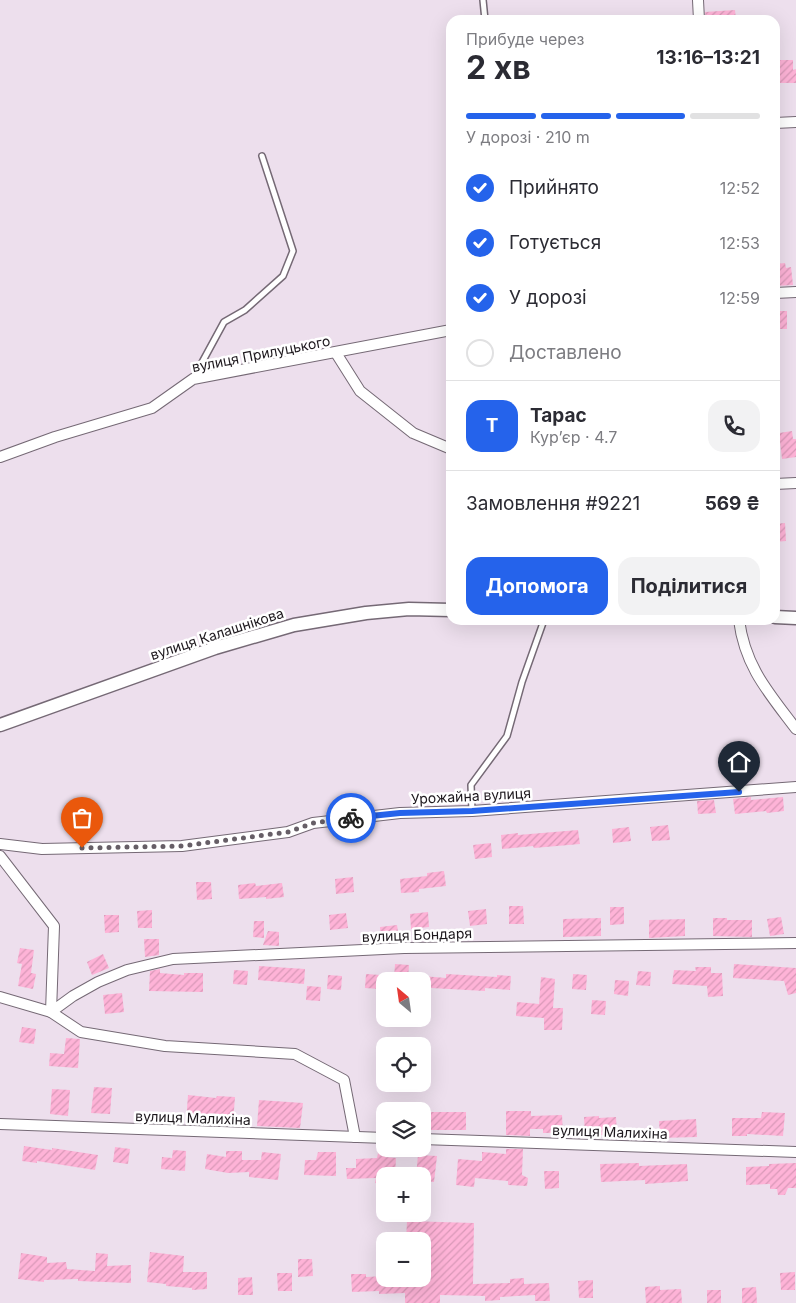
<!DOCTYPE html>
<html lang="uk">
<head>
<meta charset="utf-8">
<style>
  body { margin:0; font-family:Inter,sans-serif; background:#f2f2f3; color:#2b2b33; height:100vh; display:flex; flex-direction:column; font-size:19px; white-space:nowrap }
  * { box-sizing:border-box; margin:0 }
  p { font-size:16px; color:#7c7c81 }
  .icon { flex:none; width:28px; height:28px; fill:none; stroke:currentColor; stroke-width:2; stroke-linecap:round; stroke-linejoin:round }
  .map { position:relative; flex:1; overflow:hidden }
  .side { position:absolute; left:446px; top:15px; width:334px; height:610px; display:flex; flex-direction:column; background:#fff; border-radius:15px; box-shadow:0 5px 20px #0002 }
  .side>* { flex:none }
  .needle { width:32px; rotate:331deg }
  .controls { position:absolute; left:376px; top:972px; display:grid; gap:10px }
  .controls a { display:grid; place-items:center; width:55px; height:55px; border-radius:10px; background:#fff; box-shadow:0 5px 20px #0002; font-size:25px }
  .pin { position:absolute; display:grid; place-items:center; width:42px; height:42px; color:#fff; margin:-51px -21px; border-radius:50% 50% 50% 0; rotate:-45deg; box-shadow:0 0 5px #0007 }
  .pin .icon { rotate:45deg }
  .courier { position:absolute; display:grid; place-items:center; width:50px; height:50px; margin:-25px; border:4px solid #2563eb; border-radius:50%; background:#fff; color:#222; box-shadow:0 1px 6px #0007 }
  .overview em { font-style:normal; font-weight:700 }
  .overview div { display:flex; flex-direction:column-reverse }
  .overview { display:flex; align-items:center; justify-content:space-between; height:85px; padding:0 20px }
  h1 { font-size:32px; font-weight:700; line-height:38px }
  .bar { display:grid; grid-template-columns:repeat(4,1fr); gap:8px 5px; align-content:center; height:60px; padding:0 20px }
  .bar i { height:6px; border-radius:4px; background:#e1e1e2 }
  .bar .current { background:#2563eb }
  .bar p { grid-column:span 4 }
  .line { display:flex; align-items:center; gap:12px; padding:0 20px; border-top:1px solid #e1e1e2 }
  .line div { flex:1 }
  .round { display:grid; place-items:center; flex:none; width:52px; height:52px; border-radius:15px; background:#f2f2f3 }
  ol { padding:0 20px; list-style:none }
  li { display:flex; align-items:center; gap:15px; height:55px }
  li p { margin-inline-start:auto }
  li .icon { padding:5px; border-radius:50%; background:#2563eb; color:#fff; stroke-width:4 }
  li:last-child { color:#7c7c81 }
  li i { width:28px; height:28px; border:2px solid #e1e1e2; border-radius:50% }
  .cta { display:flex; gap:10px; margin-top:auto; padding:10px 20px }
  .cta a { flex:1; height:58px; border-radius:15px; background:#2563eb; color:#fff; font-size:20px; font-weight:700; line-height:58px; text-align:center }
  .cta a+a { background:#f2f2f3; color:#2b2b33 }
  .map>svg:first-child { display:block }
  .building { fill:url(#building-hatch) }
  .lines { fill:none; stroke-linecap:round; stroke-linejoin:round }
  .service-casing { stroke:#756975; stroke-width:8 }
  .minor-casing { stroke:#756975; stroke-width:12 }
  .tertiary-casing { stroke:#756975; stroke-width:15 }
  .service { stroke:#fff; stroke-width:5 }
  .minor { stroke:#fff; stroke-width:10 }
  .tertiary { stroke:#fff; stroke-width:12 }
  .done { stroke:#665e66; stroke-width:5; stroke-dasharray:0 9 }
  .route { stroke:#2563eb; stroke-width:6 }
  .labels { text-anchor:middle; stroke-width:5; stroke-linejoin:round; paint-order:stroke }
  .street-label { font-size:14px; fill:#1d181d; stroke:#fff }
</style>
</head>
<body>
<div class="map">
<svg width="796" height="1303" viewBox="0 0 796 1303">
  <defs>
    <pattern id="building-hatch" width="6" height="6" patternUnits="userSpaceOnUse" patternTransform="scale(1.25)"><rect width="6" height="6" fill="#feb3d7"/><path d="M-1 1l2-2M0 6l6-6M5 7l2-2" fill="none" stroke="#d999b8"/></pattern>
  </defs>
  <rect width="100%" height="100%" fill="#eddfed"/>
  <!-- building -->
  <g class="building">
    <path d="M735 10 736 20H706L705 12Z"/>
    <path d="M778 60H793V70L796 69V83H778Z"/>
    <path d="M785 263 786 268 791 267 793 285 775 286V264Z"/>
    <rect x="775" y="311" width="12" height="18"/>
    <path d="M792 431 793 439H796V457L782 459 779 433Z"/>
    <path d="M785 523 786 541 775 542V524Z"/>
    <path d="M751 797V800L783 797 784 811 767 813 766 811 735 814 733 799Z"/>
    <path d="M714 800 716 813 698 814 697 801Z"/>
    <path d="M668 825 670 840 652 841 650 827Z"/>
    <path d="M629 827 631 841 613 843 612 829Z"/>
    <path d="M578 830 580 844 534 848 533 846 502 849 501 835 518 833V835Z"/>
    <path d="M491 843 492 857 475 859 473 845Z"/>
    <path d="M444 871 446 886 419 889V892L401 893 400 879 427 876V873Z"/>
    <path d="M353 877 354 892 336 894 335 879Z"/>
    <path d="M196 882H211L212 899 197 900Z"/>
    <path d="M255 883 256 886 282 883 284 897 266 899V897L239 899 238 885Z"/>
    <path d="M509 906H523L524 924H509Z"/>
    <path d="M610 907H624V924L610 925Z"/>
    <path d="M486 909 487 924 470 926 468 911Z"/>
    <path d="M152 910V928H138L137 911Z"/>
    <path d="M428 912 429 927 411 929 410 914Z"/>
    <path d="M346 913 348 928 330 930 329 915Z"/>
    <path d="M104 915H119V932L105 933Z"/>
    <path d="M781 917 784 934 770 936 767 919Z"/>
    <path d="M601 918V936L563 937V919Z"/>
    <path d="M713 918H727V920H752V937L713 936Z"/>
    <path d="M685 919V936L649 938V920Z"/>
    <path d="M254 921H264V938L253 937Z"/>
    <path d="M397 925 399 939 381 941 380 927Z"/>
    <path d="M268 931 279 932V946L263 945Z"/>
    <path d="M144 939H159V955L145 957Z"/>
    <path d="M20 948 34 950 31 973 36 974 33 989 18 986 22 964 17 963Z"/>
    <path d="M103 954 109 968 92 975 87 962Z"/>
    <path d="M395 964 409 965 408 979 394 978Z"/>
    <path d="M734 964 796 968V993L788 995 784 981 733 978Z"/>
    <path d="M259 966 305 969 304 984 258 980Z"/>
    <path d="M695 967H711V973H722L723 996 708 997 707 986 672 984 674 970 696 971Z"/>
    <path d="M160 969V973L184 975V973H203V992L149 991 150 971Z"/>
    <path d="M234 970 248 971 247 985 233 984Z"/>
    <path d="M638 971 651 972 650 986 636 985Z"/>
    <path d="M366 974 380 975 379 989 365 988Z"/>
    <path d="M446 974 497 977V975L511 976 510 990 485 988V991L431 988 430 1007H422V976L446 978Z"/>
    <path d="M573 974 587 975 586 990 572 989Z"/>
    <path d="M328 975 342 976 341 990 327 989Z"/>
    <path d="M541 977 555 979 553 1008H563L562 1030H544V1018L516 1016 517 1002 539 1004Z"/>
    <path d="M615 980 629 981 628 996 614 994Z"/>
    <path d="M307 986 321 987 320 1001 306 1000Z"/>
    <path d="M122 993 124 1012 105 1014 103 995Z"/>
    <path d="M592 1000 606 1001 605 1015 591 1014Z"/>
    <path d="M22 1027 36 1029 34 1044 19 1042Z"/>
    <path d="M66 1038 80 1039 78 1068 49 1066 50 1053 64 1054Z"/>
    <path d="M94 1087 112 1088 110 1114 91 1113Z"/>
    <path d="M52 1089 70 1090 68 1116 50 1114Z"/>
    <path d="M188 1095 216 1098 217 1096 235 1097 233 1123 204 1121V1123L186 1122Z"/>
    <path d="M259 1100 303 1103 300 1128 257 1126Z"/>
    <path d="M506 1111H531V1116L562 1115 563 1133H543V1129H530V1136L506 1135Z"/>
    <path d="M422 1112H466V1130H430V1126H422Z"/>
    <path d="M762 1112 785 1113 783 1136 747 1134V1136H732V1118H761Z"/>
    <path d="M599 1116V1118L616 1117 617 1135H585L584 1117Z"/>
    <path d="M696 1119 697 1137 660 1138 659 1121Z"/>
    <path d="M24 1146 52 1150V1148L98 1155 95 1170 37 1161V1163L22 1161Z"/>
    <path d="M115 1147 130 1149 128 1164 113 1162Z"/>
    <path d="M506 1149H523L522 1175 528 1178 527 1186 508 1185V1181L475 1178 474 1187 456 1185 458 1159 482 1161V1152L506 1154Z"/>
    <path d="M173 1150 186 1151 185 1171 161 1169 162 1157 172 1158Z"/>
    <path d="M226 1151H242V1160H261L262 1152 281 1154 278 1180 249 1177V1172L228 1173 205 1169 207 1154 226 1157Z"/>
    <path d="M318 1152H336V1176L304 1175 305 1160H316Z"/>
    <path d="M378 1153H385V1157L396 1158 395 1176H385V1184L375 1183 376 1178 347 1179 346 1168H356V1159L377 1158Z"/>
    <path d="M418 1155 437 1156 434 1182 422 1181V1176H416Z"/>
    <path d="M639 1163V1166L687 1164 688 1181 645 1184V1180L601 1182 600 1164Z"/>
    <path d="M796 1163V1188H788L785 1195H778L777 1189H770V1184L746 1185V1167L769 1166V1164Z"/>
    <path d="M544 1171H559V1188L545 1189Z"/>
    <path d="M407 1221 474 1223 473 1284 510 1283V1279L524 1278V1284L549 1283 550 1301H535V1295L500 1297V1300L485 1301V1296L440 1295V1303H405V1293L379 1294V1291L352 1292 351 1274H366V1277L385 1276V1279H422V1241H406Z"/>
    <path d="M150 1252 184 1256 183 1272H207V1289L192 1290V1288L166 1286V1284L147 1282Z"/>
    <path d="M21 1253 47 1257V1263L66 1262 67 1269 95 1271 96 1253 108 1254 107 1266 131 1265V1283L78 1281V1279L44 1280V1282L18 1279Z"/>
    <path d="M298 1259H312L313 1276 298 1277Z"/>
    <path d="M795 1272V1290H781L780 1273Z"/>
    <path d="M277 1273H292V1291H278Z"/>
    <path d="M252 1277 253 1295H238V1278Z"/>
    <path d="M593 1280V1298H579L578 1281Z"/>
    <path d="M660 1286V1290L681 1289 682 1303H646L645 1287Z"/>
    <path d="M756 1287 757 1303H742V1288Z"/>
    <rect x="707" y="1290" width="14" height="13"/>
  </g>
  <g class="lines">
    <defs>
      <g id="service">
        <path d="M483 0 485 20"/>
        <path d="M193 379 224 322 245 310 283 276 293 251 262 156"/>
        <path d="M472 811 471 785 507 736 522 682 544 620"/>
      </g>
      <g id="minor">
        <path d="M698 0 699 20"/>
        <path d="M775 123 796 122"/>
        <path d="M775 293 796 292"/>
        <path d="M336 353 360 391 413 433 451 449"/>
        <path d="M0 457 55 437 152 408 193 379 451 330"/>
        <path d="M775 484 796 483"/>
        <path d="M739 620C745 667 769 693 796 729"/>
        <path d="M0 844 42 849 182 846 288 832 313 823 400 813 472 811 796 787"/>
        <path d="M0 856 54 926 51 1012 81 1032 165 1046 295 1054 344 1080 355 1137"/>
        <path d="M0 997 51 1012 73 996 98 982 127 970 173 959 404 948 796 943"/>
        <path d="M0 1124 385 1138"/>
        <path d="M422 1139 796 1152"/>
      </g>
      <g id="tertiary">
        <path d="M775 617 796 618"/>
        <path d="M0 725 215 648 294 625 366 613 409 609 451 610"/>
      </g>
    </defs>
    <!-- service casing -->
    <use href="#service" class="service-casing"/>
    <!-- minor casing -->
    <use href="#minor" class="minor-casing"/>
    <!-- tertiary casing -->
    <use href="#tertiary" class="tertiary-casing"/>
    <!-- service -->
    <use href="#service" class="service"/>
    <!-- minor -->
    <use href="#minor" class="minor"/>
    <!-- tertiary -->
    <use href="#tertiary" class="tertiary"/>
  </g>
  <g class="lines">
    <!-- done -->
    <path class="done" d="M82 848 182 846 288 832 313 823 351 818"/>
    <!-- route -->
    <path class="route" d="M351 818 400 813 472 811 739 792"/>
  </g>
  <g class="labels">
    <!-- street labels -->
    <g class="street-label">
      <text transform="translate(261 354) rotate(-11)" y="5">вулиця Прилуцького</text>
      <text transform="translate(217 634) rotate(-18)" y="5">вулиця Калашнікова</text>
      <text transform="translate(471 796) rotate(-3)" y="5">Урожайна вулиця</text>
      <text transform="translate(417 935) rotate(-2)" y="5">вулиця Бондаря</text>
      <text transform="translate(193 1118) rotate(2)" y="5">вулиця Малихіна</text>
      <text transform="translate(610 1132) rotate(2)" y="5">вулиця Малихіна</text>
    </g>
  </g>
</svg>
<div class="controls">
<a><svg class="needle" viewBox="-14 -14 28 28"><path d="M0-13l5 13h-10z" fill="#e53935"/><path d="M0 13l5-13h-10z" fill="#7c7c81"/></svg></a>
<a><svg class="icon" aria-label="locate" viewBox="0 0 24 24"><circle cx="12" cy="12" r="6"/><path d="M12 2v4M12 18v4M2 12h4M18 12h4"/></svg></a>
<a><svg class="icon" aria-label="layers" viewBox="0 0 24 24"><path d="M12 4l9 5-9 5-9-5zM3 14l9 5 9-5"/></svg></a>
<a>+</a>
<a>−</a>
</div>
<div class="pin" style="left:82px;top:848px;background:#ea580c"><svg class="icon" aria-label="bag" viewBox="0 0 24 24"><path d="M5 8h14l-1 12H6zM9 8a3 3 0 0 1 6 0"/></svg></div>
<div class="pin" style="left:739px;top:792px;background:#1f2937"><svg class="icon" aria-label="home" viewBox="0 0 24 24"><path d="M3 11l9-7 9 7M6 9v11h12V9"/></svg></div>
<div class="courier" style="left:351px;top:818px"><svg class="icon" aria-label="bike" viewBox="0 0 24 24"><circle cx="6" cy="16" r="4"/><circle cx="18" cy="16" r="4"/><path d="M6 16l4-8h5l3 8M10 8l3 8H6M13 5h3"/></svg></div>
<section class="side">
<div class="overview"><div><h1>2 хв</h1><p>Прибуде через</p></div><em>13:16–13:21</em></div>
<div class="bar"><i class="current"></i><i class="current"></i><i class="current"></i><i></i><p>У дорозі · 210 m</p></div>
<ol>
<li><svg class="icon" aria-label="check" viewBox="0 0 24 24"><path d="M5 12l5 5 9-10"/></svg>Прийнято<p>12:52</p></li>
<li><svg class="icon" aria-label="check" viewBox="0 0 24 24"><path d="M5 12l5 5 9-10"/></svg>Готується<p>12:53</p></li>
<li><svg class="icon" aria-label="check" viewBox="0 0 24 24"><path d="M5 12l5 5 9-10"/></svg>У дорозі<p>12:59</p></li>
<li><i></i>Доставлено</li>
</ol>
<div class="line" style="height:90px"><b class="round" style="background:#2563eb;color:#fff">Т</b><div><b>Тарас</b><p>Кур’єр · 4.7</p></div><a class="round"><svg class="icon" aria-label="phone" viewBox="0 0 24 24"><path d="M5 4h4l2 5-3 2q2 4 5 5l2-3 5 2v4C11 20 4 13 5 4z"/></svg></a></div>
<div class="line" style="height:65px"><div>Замовлення #9221</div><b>569 ₴</b></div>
<div class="cta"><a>Допомога</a><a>Поділитися</a></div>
</section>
</div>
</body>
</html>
